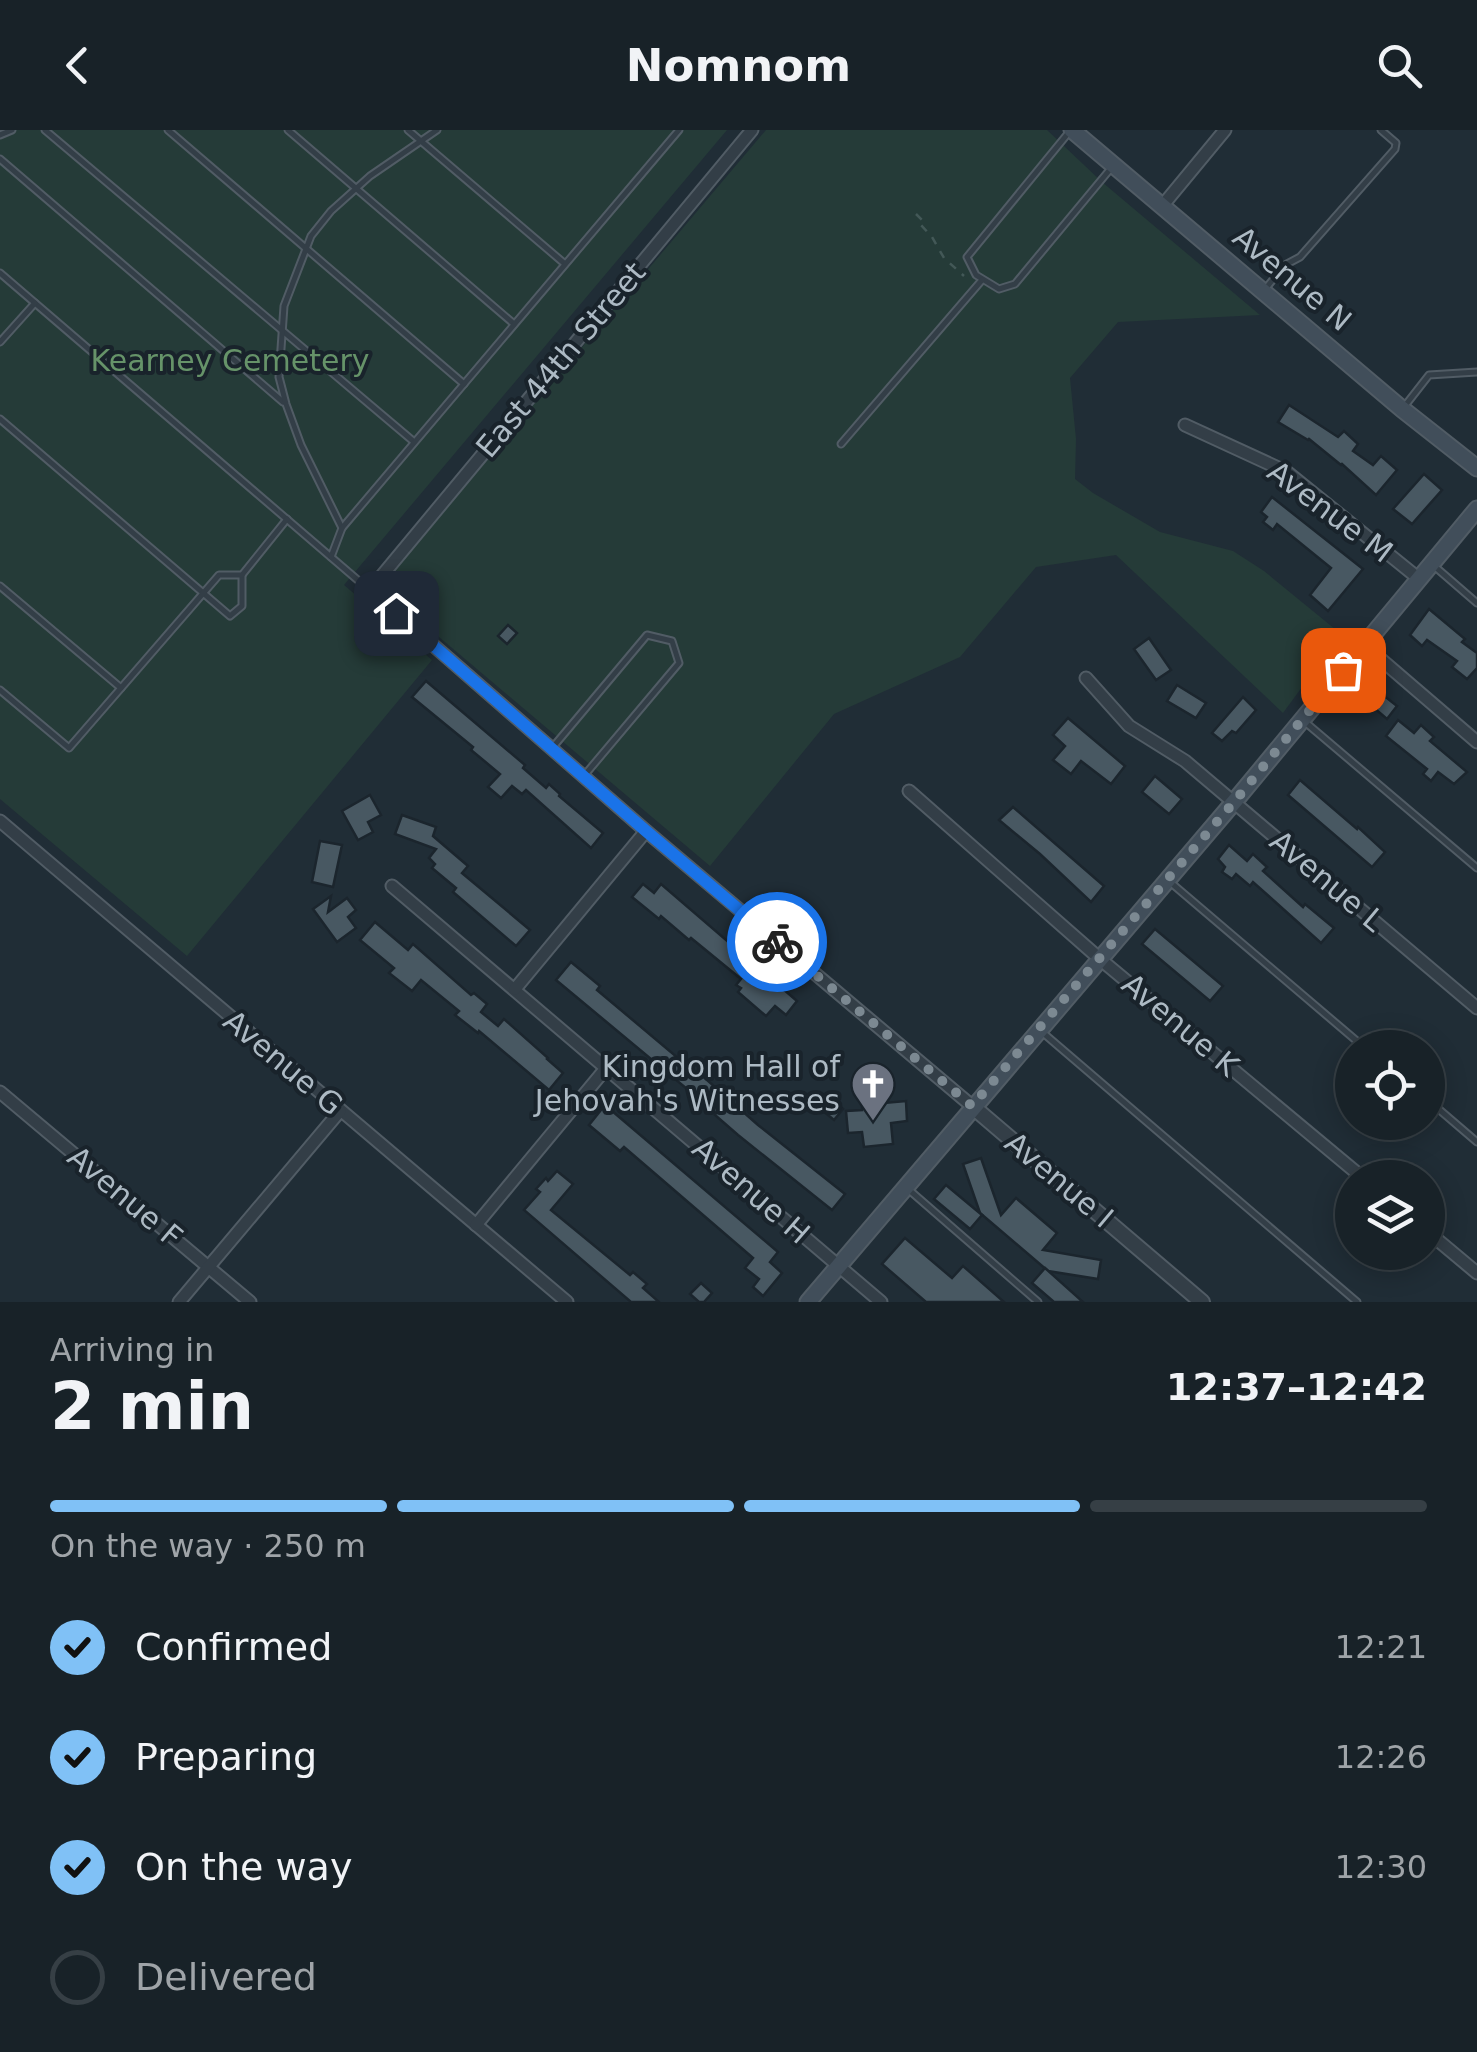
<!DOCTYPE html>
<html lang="en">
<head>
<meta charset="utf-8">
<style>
  body { margin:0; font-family:"DejaVu Sans",sans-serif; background:#212a30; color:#f1f3f6; height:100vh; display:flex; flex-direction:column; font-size:38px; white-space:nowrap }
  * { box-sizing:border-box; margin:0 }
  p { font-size:32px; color:#9fa4a8 }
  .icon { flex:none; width:55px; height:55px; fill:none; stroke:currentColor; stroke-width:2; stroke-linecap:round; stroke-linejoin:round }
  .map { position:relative; height:1172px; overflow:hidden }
  .side { display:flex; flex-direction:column; background:#182228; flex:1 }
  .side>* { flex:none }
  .buttons { position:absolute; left:1335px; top:900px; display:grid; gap:20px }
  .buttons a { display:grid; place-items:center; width:110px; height:110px; border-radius:50%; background:#182228; box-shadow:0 5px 25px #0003,0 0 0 2px #363f45; font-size:50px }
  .pin { position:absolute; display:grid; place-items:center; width:85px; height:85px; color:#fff; margin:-42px; border-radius:20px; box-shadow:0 5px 15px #0006 }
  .courier { position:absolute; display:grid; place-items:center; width:100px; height:100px; margin:-50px; border:8px solid #1a73e8; border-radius:50%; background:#fff; color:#222; box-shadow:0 2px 12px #0007 }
  .headline em { font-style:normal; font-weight:800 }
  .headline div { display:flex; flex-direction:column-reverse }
  .headline { display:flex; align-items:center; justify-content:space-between; height:170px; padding:0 50px }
  h1 { font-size:65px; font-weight:800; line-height:75px }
  .bar { display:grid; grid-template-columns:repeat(4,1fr); gap:15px 10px; align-content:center; height:120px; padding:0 50px }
  .bar i { height:12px; border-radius:8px; background:#363f45 }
  .bar .selected { background:#80c1f6 }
  .bar p { grid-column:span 4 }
  ol { padding:0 50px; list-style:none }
  li { display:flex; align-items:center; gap:30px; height:110px }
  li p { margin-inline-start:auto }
  li .icon { padding:10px; border-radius:50%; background:#80c1f6; color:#111; stroke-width:4 }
  li:last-child { color:#9fa4a8 }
  li i { width:55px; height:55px; border:5px solid #363f45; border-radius:50% }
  header { display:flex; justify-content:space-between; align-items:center; height:130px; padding:0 50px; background:#182228; font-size:45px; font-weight:800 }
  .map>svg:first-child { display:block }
  .green { fill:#253b38 }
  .building { fill:#485862; stroke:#1b252d; stroke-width:2.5 }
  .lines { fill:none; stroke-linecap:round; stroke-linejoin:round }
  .service-casing { stroke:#515c65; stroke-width:9 }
  .minor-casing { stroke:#515c65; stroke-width:15 }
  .tertiary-casing { stroke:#515c65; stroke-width:18 }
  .secondary-casing { stroke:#515c65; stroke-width:19 }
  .path { stroke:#435857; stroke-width:2.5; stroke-dasharray:8 8; stroke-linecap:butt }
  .service { stroke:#333e47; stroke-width:5 }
  .minor { stroke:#333e47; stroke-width:11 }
  .tertiary { stroke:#333e47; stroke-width:14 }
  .secondary { stroke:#414e5a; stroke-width:15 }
  .done { stroke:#7c8992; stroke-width:10; stroke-dasharray:0 18 }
  .route { stroke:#1a73e8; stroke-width:12 }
  .labels { text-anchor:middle; stroke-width:8; stroke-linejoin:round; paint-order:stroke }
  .street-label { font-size:30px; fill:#adbac4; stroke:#19232b }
  .park-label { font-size:30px; fill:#669369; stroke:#19232b }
  .poi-label { font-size:30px; fill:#adbac4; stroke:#19232b; text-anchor:end }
</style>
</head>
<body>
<header><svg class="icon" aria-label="back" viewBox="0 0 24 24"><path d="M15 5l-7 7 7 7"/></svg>Nomnom<svg class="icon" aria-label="search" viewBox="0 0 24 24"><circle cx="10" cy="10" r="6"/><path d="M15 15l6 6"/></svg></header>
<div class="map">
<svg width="1477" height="1172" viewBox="0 0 1477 1172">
  <rect width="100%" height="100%" fill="#202d36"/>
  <!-- green -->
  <g class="green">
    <path d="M0 0H727L344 455 432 530 187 826 0 669Z"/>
    <path d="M766 0H1047L1102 52 1260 185 1118 192 1070 248 1076 309 1075 349 1093 363 1160 402 1233 421 1264 441 1341 504 1283 583 1116 425 1036 437 960 527 834 584 710 736 387 463V450L395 438Z"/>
  </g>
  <!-- building -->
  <g class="building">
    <path d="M1289 275 1338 307 1344 301 1358 314 1353 321 1373 335 1381 326 1397 340 1376 365 1342 334 1341 335 1309 309 1308 310 1278 292Z"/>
    <path d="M1424 344 1442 360 1412 394 1393 379Z"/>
    <path d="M1272 367 1363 439 1328 481 1310 465 1331 438 1277 394 1273 400 1263 392 1267 387 1261 382Z"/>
    <path d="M1429 479 1465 509 1462 512 1477 523V538L1467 549 1452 537 1457 531 1427 510 1422 516 1410 505Z"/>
    <path d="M508 495 517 503 507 514 498 506Z"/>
    <path d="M1149 508 1171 540 1156 550 1134 519Z"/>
    <path d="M426 551 525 635 523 638 546 658 549 654 560 664 559 666 603 703 591 718 526 660 522 664 512 656 501 668 488 657 500 644 471 620 473 617 412 567Z"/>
    <path d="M1368 553 1397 576 1387 589 1359 565Z"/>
    <path d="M1177 555 1206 573 1196 588 1167 571Z"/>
    <path d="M1243 567 1256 580 1236 603 1232 601 1222 611 1212 603Z"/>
    <path d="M1068 588 1125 636 1111 654 1081 631 1071 644 1053 630 1065 616 1053 605Z"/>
    <path d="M1398 590 1414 603 1421 595 1434 607 1430 611 1467 642 1454 654 1438 642 1431 651 1423 644 1427 639 1386 606Z"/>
    <path d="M1155 646 1182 669 1169 684 1142 662Z"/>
    <path d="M1300 650 1357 699 1358 697 1385 722 1372 737 1288 665Z"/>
    <path d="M370 665 381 685 368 692 373 702 358 710 342 681Z"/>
    <path d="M1013 677 1104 756 1091 772 1040 724 999 690Z"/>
    <path d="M402 685 436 697 433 706 468 736 462 743 530 800 516 816 453 762 456 758 432 738 435 734 429 728 436 719 395 704Z"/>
    <path d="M320 711 342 715 333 757 312 752Z"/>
    <path d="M1229 715 1247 731 1253 724 1267 737 1263 741 1303 777 1305 774 1334 798 1321 813 1253 752 1250 756 1236 744 1232 749 1222 742 1225 737 1218 729Z"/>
    <path d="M643 754 654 763 661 754 797 871 786 885 775 876 766 886 738 862 741 858 736 855 741 849 691 808 689 810 661 786 659 789 632 767Z"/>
    <path d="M331 766 328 782 347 768 356 780 348 787 356 798 337 812 313 779Z"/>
    <path d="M375 792 408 820 413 814 471 865 474 863 487 874 481 882 498 896 504 889 548 928 547 929 563 943 549 960 479 901 478 903 455 885 459 881 421 850 412 861 389 843 394 838 360 810Z"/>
    <path d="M1155 799 1223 856 1210 871 1142 814Z"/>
    <path d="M571 832 600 856 597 860 697 944 698 942 758 995 845 1064 832 1080 738 1005 715 985 716 983 556 850Z"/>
    <path d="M831 969 843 979 834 990 822 980Z"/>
    <path d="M885 969V973L906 971 907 991 891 993 893 1014 864 1017 862 1002 848 1003 846 981 862 980V971Z"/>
    <path d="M605 975 778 1122 770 1132 782 1143 763 1166 753 1157 759 1149 745 1138 753 1128 624 1017 620 1021 589 995Z"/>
    <path d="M981 1028 1001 1085 1016 1068 1057 1103 1043 1120 1101 1130 1098 1149 1048 1141 980 1083 963 1034Z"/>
    <path d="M557 1041 573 1054 551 1080 630 1145 633 1142 647 1154 643 1158 659 1172H631L524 1080 540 1062 536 1059 546 1048 548 1051Z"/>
    <path d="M946 1055 982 1085 970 1099 934 1069Z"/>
    <path d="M905 1108 952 1148 963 1136 1004 1172H926L882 1134Z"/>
    <path d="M1045 1138 1083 1172H1054L1032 1153Z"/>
    <path d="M701 1153 712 1163 704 1172H699L690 1164Z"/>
  </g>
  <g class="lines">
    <defs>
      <g id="service">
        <path d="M45 0 413 311"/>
        <path d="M168 0 464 254"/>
        <path d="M288 0 514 194"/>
        <path d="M408 0 565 134"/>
        <path d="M1070 1 967 127 976 145 999 159 1015 154 1112 37"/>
        <path d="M0 5 12 0"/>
        <path d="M0 29 283 272"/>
        <path d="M0 143 367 458"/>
        <path d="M1266 158 1285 135 1300 127 1395 19 1396 13 1381 0"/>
        <path d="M0 212 35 173"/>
        <path d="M1404 277 1429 245 1477 242"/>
        <path d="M0 289 230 486 242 476V445"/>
        <path d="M841 314 982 150"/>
        <path d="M342 398 301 315 286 274 279 247 284 176 311 106 331 81 370 46 437 0"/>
        <path d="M331 427 342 398 679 0"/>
        <path d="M1433 435 1477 473"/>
        <path d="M0 456 121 558"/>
        <path d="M0 560 69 618 219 445H242L287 389"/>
        <path d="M1305 592 1477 738"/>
        <path d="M553 617 647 505 672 511 679 533 583 647"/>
        <path d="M1170 752 1365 918"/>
        <path d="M1042 902 1357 1172"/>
        <path d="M1428 970 1477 1012"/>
        <path d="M908 1059 1038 1172"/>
      </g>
      <g id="minor">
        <path d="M752 0 370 460 646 701 972 976"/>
        <path d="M1163 75 1225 0"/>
        <path d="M1185 295 1287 342 1418 448"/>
        <path d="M1363 514 1477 612"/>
        <path d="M1086 548 1129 596 1185 631 1477 878"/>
        <path d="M909 661 1100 829 1363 1048"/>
        <path d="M0 691 567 1172"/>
        <path d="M392 756 881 1172"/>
        <path d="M515 859 646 701"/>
        <path d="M0 962 250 1172"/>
        <path d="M476 1095 607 937"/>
        <path d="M1428 1102 1477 1143"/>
        <path d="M179 1172 340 981"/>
      </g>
      <path id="tertiary" d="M972 976 1202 1172"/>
      <g id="secondary">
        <path d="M1072 0 1402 279 1477 338"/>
        <path d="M808 1172 1234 672 1477 379"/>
      </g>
    </defs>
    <!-- service casing -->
    <use href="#service" class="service-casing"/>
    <!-- minor casing -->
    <use href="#minor" class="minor-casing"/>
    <!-- tertiary casing -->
    <use href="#tertiary" class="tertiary-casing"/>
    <!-- secondary casing -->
    <use href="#secondary" class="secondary-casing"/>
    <!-- path -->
    <path class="path" d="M916 84 924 92 921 95 932 107 944 128 964 146"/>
    <!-- service -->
    <use href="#service" class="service"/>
    <!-- minor -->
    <use href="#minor" class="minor"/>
    <!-- tertiary -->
    <use href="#tertiary" class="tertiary"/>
    <!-- secondary -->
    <use href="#secondary" class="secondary"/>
  </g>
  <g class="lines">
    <!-- done -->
    <path class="done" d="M777 812 972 976 1234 672 1343 540"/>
    <!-- route -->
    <path class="route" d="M396 483 646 701 777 812"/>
  </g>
  <!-- icons -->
  <defs>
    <symbol id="church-pin" viewBox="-11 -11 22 30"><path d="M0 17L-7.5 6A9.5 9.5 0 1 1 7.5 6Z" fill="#6b7280" stroke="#19232b"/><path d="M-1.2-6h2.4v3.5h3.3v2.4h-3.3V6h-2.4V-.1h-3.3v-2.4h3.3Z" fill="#fff"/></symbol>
  </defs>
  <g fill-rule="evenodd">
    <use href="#church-pin" x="848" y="929" width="50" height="68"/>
  </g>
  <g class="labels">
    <!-- street labels -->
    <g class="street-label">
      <text transform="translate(1292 149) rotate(40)" y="10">Avenue N</text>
      <text transform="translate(561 230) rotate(-50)" y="10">East 44th Street</text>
      <text transform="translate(1330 382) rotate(37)" y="10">Avenue M</text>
      <text transform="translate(1327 751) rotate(40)" y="10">Avenue L</text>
      <text transform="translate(1180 895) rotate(40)" y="10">Avenue K</text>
      <text transform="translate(283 933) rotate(40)" y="10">Avenue G</text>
      <text transform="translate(1059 1050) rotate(40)" y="10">Avenue I</text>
      <text transform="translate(751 1061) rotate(41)" y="10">Avenue H</text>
      <text transform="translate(125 1067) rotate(40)" y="10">Avenue F</text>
    </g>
    <!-- park labels -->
    <g class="park-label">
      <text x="230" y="241">Kearney Cemetery</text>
    </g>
    <!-- poi labels -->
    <g class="poi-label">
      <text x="840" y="947">Kingdom Hall of<tspan x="840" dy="34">Jehovah's Witnesses</tspan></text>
    </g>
  </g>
</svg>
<div class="buttons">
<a><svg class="icon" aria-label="locate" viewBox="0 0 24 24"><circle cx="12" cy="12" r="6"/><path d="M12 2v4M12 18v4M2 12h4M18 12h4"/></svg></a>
<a><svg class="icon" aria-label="layers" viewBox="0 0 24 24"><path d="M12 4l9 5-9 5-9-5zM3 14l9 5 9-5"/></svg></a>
</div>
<div class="pin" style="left:1343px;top:540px;background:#ea580c"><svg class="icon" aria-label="bag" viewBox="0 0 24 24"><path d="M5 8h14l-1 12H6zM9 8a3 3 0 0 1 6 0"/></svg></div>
<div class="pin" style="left:396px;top:483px;background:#1f2937"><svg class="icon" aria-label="home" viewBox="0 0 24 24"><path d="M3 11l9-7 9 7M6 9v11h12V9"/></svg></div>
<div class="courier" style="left:777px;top:812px"><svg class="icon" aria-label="bike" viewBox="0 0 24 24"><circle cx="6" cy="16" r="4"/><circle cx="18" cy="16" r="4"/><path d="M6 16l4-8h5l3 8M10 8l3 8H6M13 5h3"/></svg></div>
</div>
<section class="side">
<div class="headline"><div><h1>2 min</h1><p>Arriving in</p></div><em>12:37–12:42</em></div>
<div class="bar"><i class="selected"></i><i class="selected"></i><i class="selected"></i><i></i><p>On the way · 250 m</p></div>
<ol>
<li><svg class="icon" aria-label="check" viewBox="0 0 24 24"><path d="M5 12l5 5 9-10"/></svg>Confirmed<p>12:21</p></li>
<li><svg class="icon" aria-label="check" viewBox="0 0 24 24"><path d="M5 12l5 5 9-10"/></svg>Preparing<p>12:26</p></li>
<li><svg class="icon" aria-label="check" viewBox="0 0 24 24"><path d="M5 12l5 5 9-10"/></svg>On the way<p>12:30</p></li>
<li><i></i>Delivered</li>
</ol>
</section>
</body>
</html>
